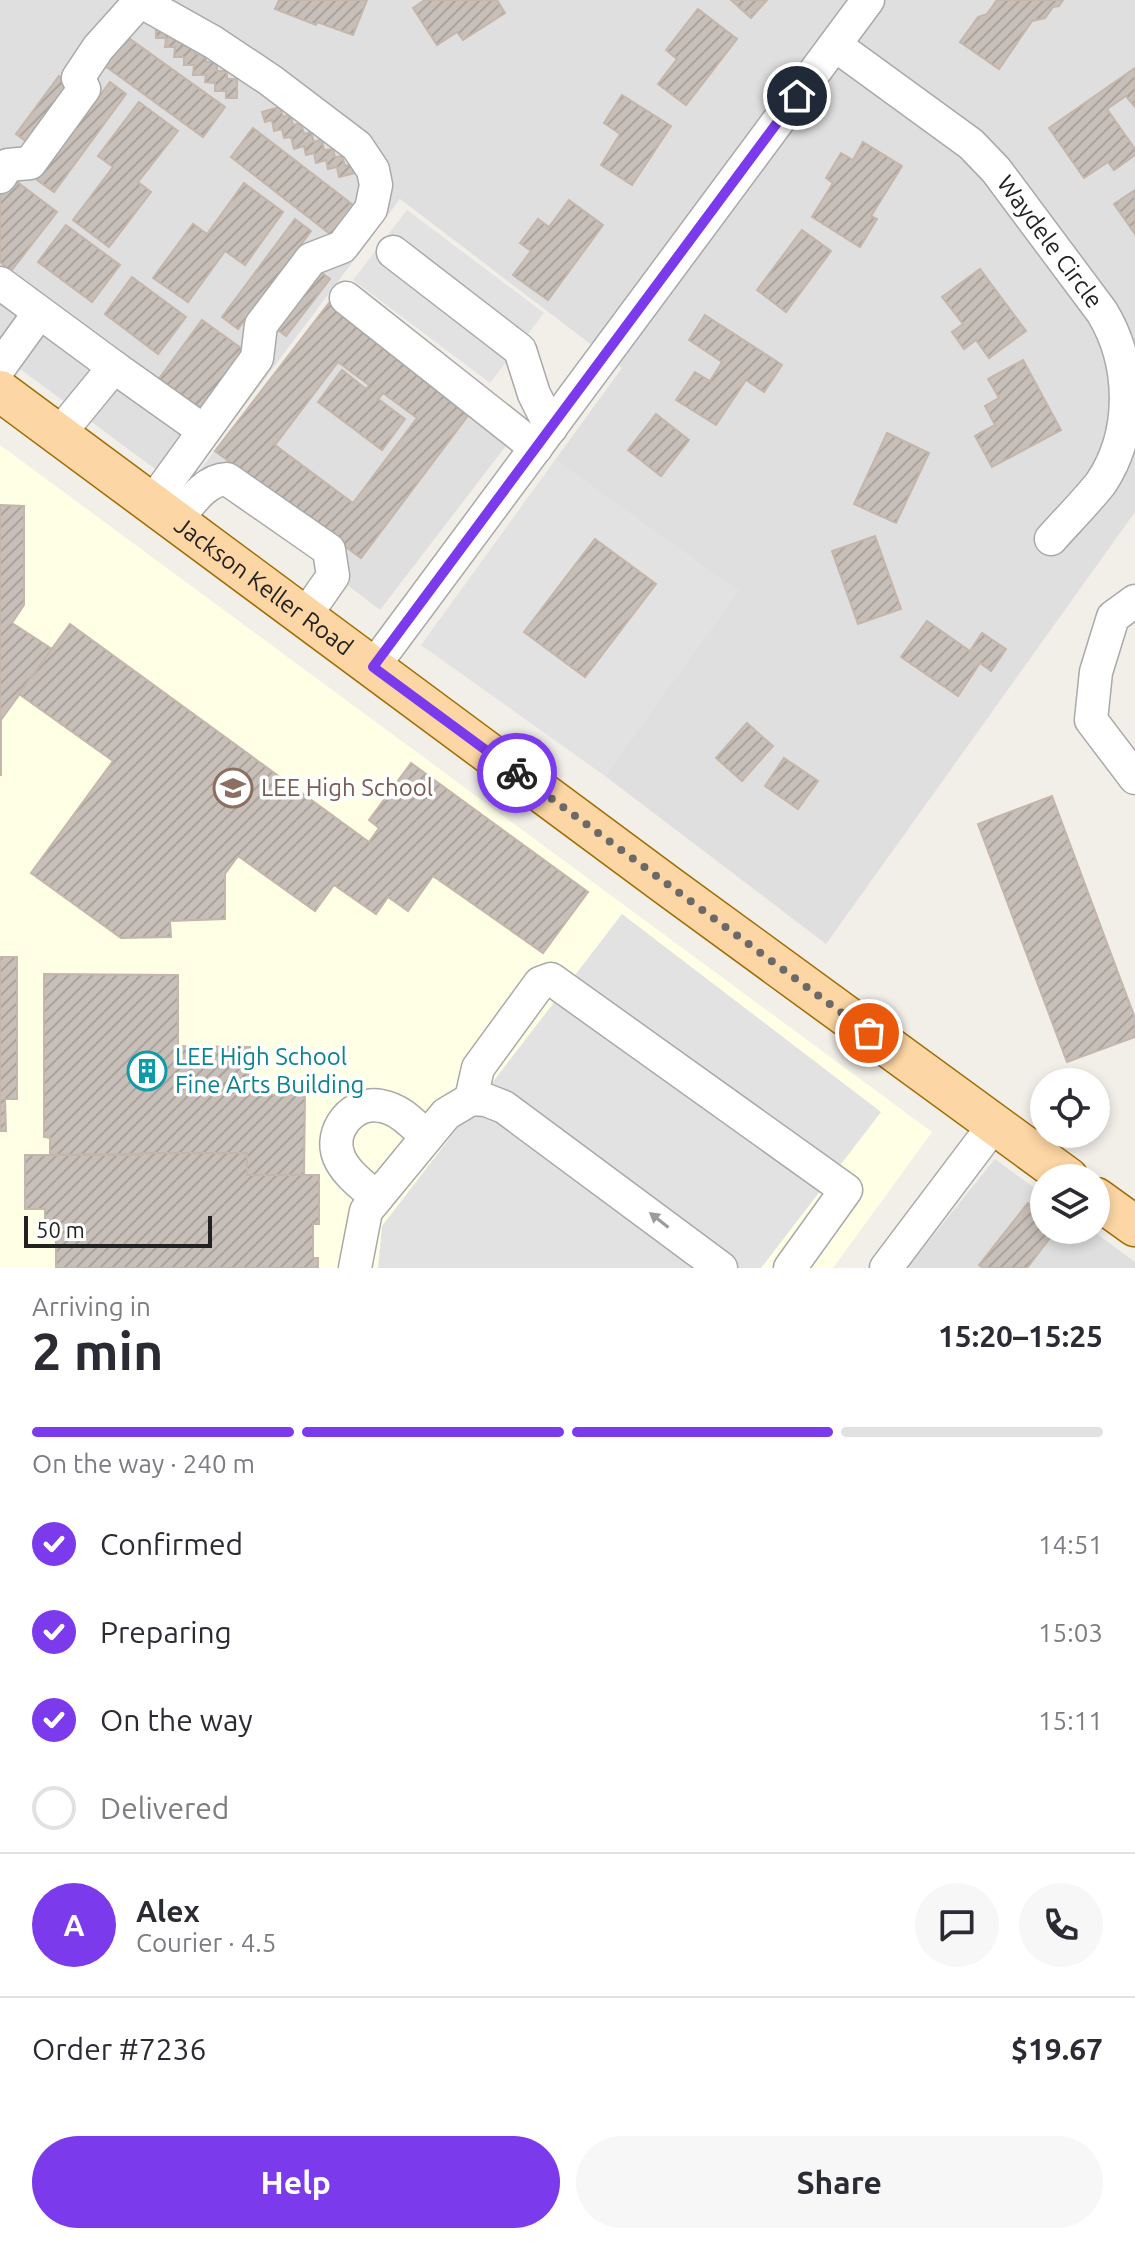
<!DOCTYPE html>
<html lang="en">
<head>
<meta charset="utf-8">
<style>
  body { margin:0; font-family:Ubuntu,sans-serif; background:#f7f7f7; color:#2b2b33; height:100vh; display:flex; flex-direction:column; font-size:30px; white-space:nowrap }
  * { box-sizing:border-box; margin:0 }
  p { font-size:26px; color:#7c7c81 }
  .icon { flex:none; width:44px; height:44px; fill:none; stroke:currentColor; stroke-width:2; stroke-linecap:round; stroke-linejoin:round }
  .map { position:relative; height:1268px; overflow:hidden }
  .drawer { display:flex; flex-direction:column; background:#fff; flex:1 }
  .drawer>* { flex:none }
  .tools { position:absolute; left:1030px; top:1068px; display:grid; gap:16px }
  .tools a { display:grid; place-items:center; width:80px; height:80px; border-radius:50%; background:#fff; box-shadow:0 4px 12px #0003; font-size:40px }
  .scale { position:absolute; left:24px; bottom:20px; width:188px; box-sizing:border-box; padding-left:8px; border:4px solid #222; border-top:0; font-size:22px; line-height:28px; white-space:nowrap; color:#222; -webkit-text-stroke:6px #fff; paint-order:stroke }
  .pin { position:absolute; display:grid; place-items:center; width:68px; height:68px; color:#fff; margin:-34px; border:4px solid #fff; border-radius:50%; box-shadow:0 2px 8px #0007 }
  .courier { position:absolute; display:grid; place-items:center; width:80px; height:80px; margin:-40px; border:6px solid #7c3aed; border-radius:50%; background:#fff; color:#222; box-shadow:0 2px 10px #0007 }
  .headline em { font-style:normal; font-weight:600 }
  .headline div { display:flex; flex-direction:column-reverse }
  .headline { display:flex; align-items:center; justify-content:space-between; height:136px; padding:0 32px }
  h1 { font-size:52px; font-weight:600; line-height:60px }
  .bar { display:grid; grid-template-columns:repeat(4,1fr); gap:12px 8px; align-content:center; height:96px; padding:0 32px }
  .bar i { height:10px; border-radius:6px; background:#e1e1e2 }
  .bar .selected { background:#7c3aed }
  .bar p { grid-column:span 4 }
  .line { display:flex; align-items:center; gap:20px; padding:0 32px; border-top:2px solid #e1e1e2 }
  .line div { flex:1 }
  .round { display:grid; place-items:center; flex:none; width:84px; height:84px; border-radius:42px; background:#f7f7f7 }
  ol { padding:0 32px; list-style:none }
  li { display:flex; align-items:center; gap:24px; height:88px }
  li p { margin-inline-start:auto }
  li .icon { padding:8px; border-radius:50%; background:#7c3aed; color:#fff; stroke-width:4 }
  li:last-child { color:#7c7c81 }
  li i { width:44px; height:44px; border:4px solid #e1e1e2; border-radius:50% }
  .button { display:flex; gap:16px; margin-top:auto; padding:16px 32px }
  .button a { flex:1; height:92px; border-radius:48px; background:#7c3aed; color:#fff; font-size:32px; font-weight:600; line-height:92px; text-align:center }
  .button a+a { background:#f7f7f7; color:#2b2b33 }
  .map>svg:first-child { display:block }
  .residential { fill:#e0dfdf }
  .education { fill:#ffffe5 }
  .parking { fill:#e2e2e2; fill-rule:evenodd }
  .building { fill:url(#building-hatch); stroke:#c4b6ab; stroke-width:2; fill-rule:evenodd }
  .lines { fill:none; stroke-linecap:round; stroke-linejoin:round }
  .minor-casing { stroke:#a9a9a9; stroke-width:35 }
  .major-casing { stroke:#a06b00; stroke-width:43 }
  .minor { stroke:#fff; stroke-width:32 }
  .major { stroke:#fcd6a4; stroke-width:40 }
  .oneway { fill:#9c9c9c }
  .done { stroke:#6b6a68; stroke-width:8; stroke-dasharray:0 14.4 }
  .route { stroke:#7c3aed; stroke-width:10 }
  .labels { text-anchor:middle; stroke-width:7; stroke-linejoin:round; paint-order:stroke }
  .street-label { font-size:24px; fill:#222; stroke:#fff }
  .education-label { font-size:24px; fill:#785e54; stroke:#fff; text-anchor:start }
  .culture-label { font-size:24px; fill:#0d838f; stroke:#fff; text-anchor:start }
</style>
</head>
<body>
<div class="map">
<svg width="1135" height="1268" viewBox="0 0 1135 1268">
  <defs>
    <pattern id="building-hatch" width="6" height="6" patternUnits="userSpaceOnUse" patternTransform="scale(2)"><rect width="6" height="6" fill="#c7bfb8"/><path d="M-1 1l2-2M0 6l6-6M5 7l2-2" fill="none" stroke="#aba49e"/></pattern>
  </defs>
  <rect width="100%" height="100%" fill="#f2efe9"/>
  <!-- residential -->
  <g class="residential">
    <path d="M0 0H1135V512L826 944 605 776 738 591 555 460 622 368 400 199 182 489 0 354Z"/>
    <path d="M345 283 525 421 380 610 199 471Z"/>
    <path d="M995 1159 1044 1195V1230H1092L1135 1262V1268H907Z"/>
  </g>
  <!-- education -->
  <path class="education" d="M0 445 932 1132 833 1268H0Z"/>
  <!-- parking -->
  <g class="parking">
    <path d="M407 210 544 313 490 383 353 280Z"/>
    <path d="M555 460 739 591 605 776 421 645ZM595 539 655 584 584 677 525 632Z"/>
    <path d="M622 914 881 1112 761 1268H378L382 1226Z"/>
  </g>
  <!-- building -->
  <g class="building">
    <path d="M279 0H367L353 35 317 22 316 25 275 9Z"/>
    <path d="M425 0H497L505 13 463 40 457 32 437 45 413 8Z"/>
    <path d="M731 0H767L751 18Z"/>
    <path d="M997 0H1063L1059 6 1053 7 1045 18 1032 21 999 69 960 42 978 17 987 14Z"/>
    <path d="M698 9 737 39 686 105 658 84 677 59 666 50Z"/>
    <path d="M156 22 185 38 184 46H196L195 54H206V62H217V71H227V79H237V98H226V91H215V83L205 82 206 75H193L194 65H184V57H174L175 47H165L166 38H156Z"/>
    <path d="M119 31 225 107 203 137 97 60Z"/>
    <path d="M1135 68V107L1126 96 1107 109 1135 149V155L1114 170 1108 162 1084 178 1049 128Z"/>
    <path d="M59 76 74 87 31 145 16 134Z"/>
    <path d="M110 82 126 94 54 192 37 180Z"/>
    <path d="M622 95 671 126 632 185 601 165 620 134 604 123Z"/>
    <path d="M139 102 178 131 138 182 151 192 109 247 73 220 113 167 98 156Z"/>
    <path d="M280 107 283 117 290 114 293 125 301 123 304 134 311 132 314 142 322 139 324 150 333 149 335 157 342 156 345 166 353 164 355 173 339 177 337 167 328 169 326 160 316 163 314 153 306 155 304 146 294 149 291 137 284 138 282 129 274 131 272 120 265 122 262 112Z"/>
    <path d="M253 128 357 208 334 237 231 157Z"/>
    <path d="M863 142 902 166 871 216 877 219 860 247 812 217 833 183 826 178 841 153 853 160Z"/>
    <path d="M12 178 57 212 11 271 0 262V193Z"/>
    <path d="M244 183 283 212 245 265 225 251 188 302 153 278 193 224 207 234Z"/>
    <path d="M1135 190V234L1114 204Z"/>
    <path d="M569 200 603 225 548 300 513 275 531 251 520 243 538 219 549 227Z"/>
    <path d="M295 219 311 231 238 329 222 317Z"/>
    <path d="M66 225 120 265 92 302 38 262Z"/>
    <path d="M802 230 831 251 786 312 757 290Z"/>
    <path d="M314 267 330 279 286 336 270 324Z"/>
    <path d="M980 269 1026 331 989 358 976 340 964 349 952 332 963 324 942 297Z"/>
    <path d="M132 277 186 317 158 354 105 314Z"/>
    <path d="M329 303 473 409 361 558 215 451ZM338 362 369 385 366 389 342 370 318 402 382 450 405 419 378 399 383 393 417 418 353 503 275 445Z"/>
    <path d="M705 315 782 365 764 392 746 380 716 425 676 400 695 372 710 381 722 362 689 340Z"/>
    <path d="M202 320 248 353 204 413 158 380Z"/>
    <path d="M1023 360 1061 430 992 467 975 436 995 425 985 406 999 398 988 379Z"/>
    <path d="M656 414 689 440 661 476 628 450Z"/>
    <path d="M887 433 929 453 896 523 854 504Z"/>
    <path d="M0 505 24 506V605L12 623 52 649 1 720V775H0Z"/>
    <path d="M875 536 901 609 858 624 832 551Z"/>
    <path d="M595 539 656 584 585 677 524 632Z"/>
    <path d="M927 621 970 651 982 633 1006 649 991 671 980 663 958 696 901 657Z"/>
    <path d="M70 624 369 842 379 828 369 820 411 763 588 892 543 953 433 876 408 911 388 897 376 914 334 885 315 911 238 856 225 874V919L170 921 171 937 121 938 31 873 113 761 19 694Z"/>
    <path d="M747 723 773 746 742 781 716 758Z"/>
    <path d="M784 758 818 781 798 809 765 786Z"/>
    <path d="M1052 796 1135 1018V1037L1067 1062 978 824Z"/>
    <path d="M0 957H17V1099H5L6 1131H0Z"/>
    <path d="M44 974 178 975V1046L250 1047V1095L305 1094 304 1175H247V1153L50 1155V1138L44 1137Z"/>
    <path d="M141 1153H247V1175H319V1224H313V1258H318V1268H56V1234H45V1209H25V1155H141Z"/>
    <path d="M1028 1203 1044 1215V1230H1056L1027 1268H983L979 1265Z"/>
  </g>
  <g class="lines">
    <defs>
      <g id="minor">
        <path id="s1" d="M835 45 971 144 996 170 1102 312C1133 363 1135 432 1101 483 1086 502 1068 520 1051 539"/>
        <path d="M0 177 8 165 30 163 84 89 78 78 98 48 140 1 213 42 270 80 357 146 373 170 376 185 371 209 342 247 311 259 261 325 257 358 152 503"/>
        <path d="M393 252 520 350 534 394 551 428"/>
        <path d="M0 283 114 367 59 434"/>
        <path d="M346 298 536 448"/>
        <path d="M0 367 39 313"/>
        <path d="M114 367 204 431"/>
        <path d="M176 521C190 504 204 480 227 479L329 550 333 576 305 616"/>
        <path d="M1135 601 1113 617 1096 672 1091 720 1135 778"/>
        <path d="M373 667 868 0"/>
        <path d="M471 1099 478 1068 540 983 551 979 846 1190 790 1268"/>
        <path d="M377 1198C364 1186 346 1174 339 1157 328 1131 353 1100 381 1106 400 1109 414 1125 427 1137"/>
        <path d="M355 1268 366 1211 446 1114 471 1099 486 1100 504 1107 721 1268"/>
        <path d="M886 1268 994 1125"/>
      </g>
      <g id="major">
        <path id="s2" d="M0 391 668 886 1068 1178"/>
        <path d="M1096 1198 1135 1226"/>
      </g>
    </defs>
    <!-- minor casing -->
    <use href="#minor" class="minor-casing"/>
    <!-- major casing -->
    <use href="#major" class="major-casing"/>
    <!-- minor -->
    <use href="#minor" class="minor"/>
    <!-- major -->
    <use href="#major" class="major"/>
  </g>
  <!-- one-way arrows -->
  <defs><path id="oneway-solid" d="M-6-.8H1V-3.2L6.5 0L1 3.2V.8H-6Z" transform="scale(2)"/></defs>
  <use class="oneway" href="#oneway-solid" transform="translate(659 1220) rotate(-142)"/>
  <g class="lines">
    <!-- done -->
    <path class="done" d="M517 773 869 1033"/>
    <!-- route -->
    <path class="route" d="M517 773 373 667 797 96"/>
  </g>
  <!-- icons -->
  <defs>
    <symbol id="school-ring" viewBox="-11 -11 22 22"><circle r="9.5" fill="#fff" stroke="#8d6e63" stroke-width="1.5"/><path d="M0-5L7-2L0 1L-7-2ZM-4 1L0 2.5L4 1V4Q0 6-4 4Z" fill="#8d6e63"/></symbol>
    <symbol id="building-ring" viewBox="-11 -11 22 22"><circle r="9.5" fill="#fff" stroke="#0f9aa8" stroke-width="1.5"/><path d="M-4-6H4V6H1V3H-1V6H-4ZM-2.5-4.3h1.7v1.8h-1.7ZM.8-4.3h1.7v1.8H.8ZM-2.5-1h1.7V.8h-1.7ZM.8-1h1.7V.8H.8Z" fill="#0f9aa8"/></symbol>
  </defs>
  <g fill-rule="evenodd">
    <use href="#school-ring" x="211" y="766" width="44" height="44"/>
    <use href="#building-ring" x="125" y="1049" width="44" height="44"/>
  </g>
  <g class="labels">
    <!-- street labels -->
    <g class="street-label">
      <text dy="8" stroke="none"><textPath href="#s1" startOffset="294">Waydele Circle</textPath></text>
      <text dy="8" stroke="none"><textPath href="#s2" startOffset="328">Jackson Keller Road</textPath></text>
    </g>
    <!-- education labels -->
    <g class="education-label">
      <text x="261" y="796">LEE High School</text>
    </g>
    <!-- culture labels -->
    <g class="culture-label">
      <text x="175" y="1065">LEE High School<tspan x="175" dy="28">Fine Arts Building</tspan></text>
    </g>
  </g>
</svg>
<div class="tools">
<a><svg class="icon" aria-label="locate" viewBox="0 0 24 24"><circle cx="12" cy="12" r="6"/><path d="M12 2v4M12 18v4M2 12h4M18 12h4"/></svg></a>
<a><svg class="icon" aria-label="layers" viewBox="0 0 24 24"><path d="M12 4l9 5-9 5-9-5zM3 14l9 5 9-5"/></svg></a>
</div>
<div class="scale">50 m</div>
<div class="pin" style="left:869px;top:1033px;background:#ea580c"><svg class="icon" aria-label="bag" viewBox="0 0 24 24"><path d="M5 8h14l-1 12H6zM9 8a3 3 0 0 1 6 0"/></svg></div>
<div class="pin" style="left:797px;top:96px;background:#1f2937"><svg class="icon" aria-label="home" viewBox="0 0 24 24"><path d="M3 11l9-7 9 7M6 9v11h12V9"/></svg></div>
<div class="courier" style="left:517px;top:773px"><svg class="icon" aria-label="bike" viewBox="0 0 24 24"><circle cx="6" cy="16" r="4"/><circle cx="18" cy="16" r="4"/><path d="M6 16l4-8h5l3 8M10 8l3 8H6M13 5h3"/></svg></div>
</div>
<section class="drawer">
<div class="headline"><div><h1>2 min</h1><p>Arriving in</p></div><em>15:20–15:25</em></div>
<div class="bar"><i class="selected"></i><i class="selected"></i><i class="selected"></i><i></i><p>On the way · 240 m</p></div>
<ol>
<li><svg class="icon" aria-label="check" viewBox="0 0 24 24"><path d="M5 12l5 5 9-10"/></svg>Confirmed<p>14:51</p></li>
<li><svg class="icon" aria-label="check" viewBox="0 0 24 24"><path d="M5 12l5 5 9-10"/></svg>Preparing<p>15:03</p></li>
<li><svg class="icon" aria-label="check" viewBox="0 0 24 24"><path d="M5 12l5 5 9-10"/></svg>On the way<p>15:11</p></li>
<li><i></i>Delivered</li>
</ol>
<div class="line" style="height:144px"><b class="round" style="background:#7c3aed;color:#fff">A</b><div><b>Alex</b><p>Courier · 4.5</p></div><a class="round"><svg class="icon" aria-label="chat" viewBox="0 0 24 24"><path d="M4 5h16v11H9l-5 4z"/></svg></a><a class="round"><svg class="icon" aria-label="phone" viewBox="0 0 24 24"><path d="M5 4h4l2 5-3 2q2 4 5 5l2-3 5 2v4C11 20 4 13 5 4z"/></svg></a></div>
<div class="line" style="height:104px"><div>Order #7236</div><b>$19.67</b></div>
<div class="button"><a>Help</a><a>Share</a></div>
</section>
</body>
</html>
